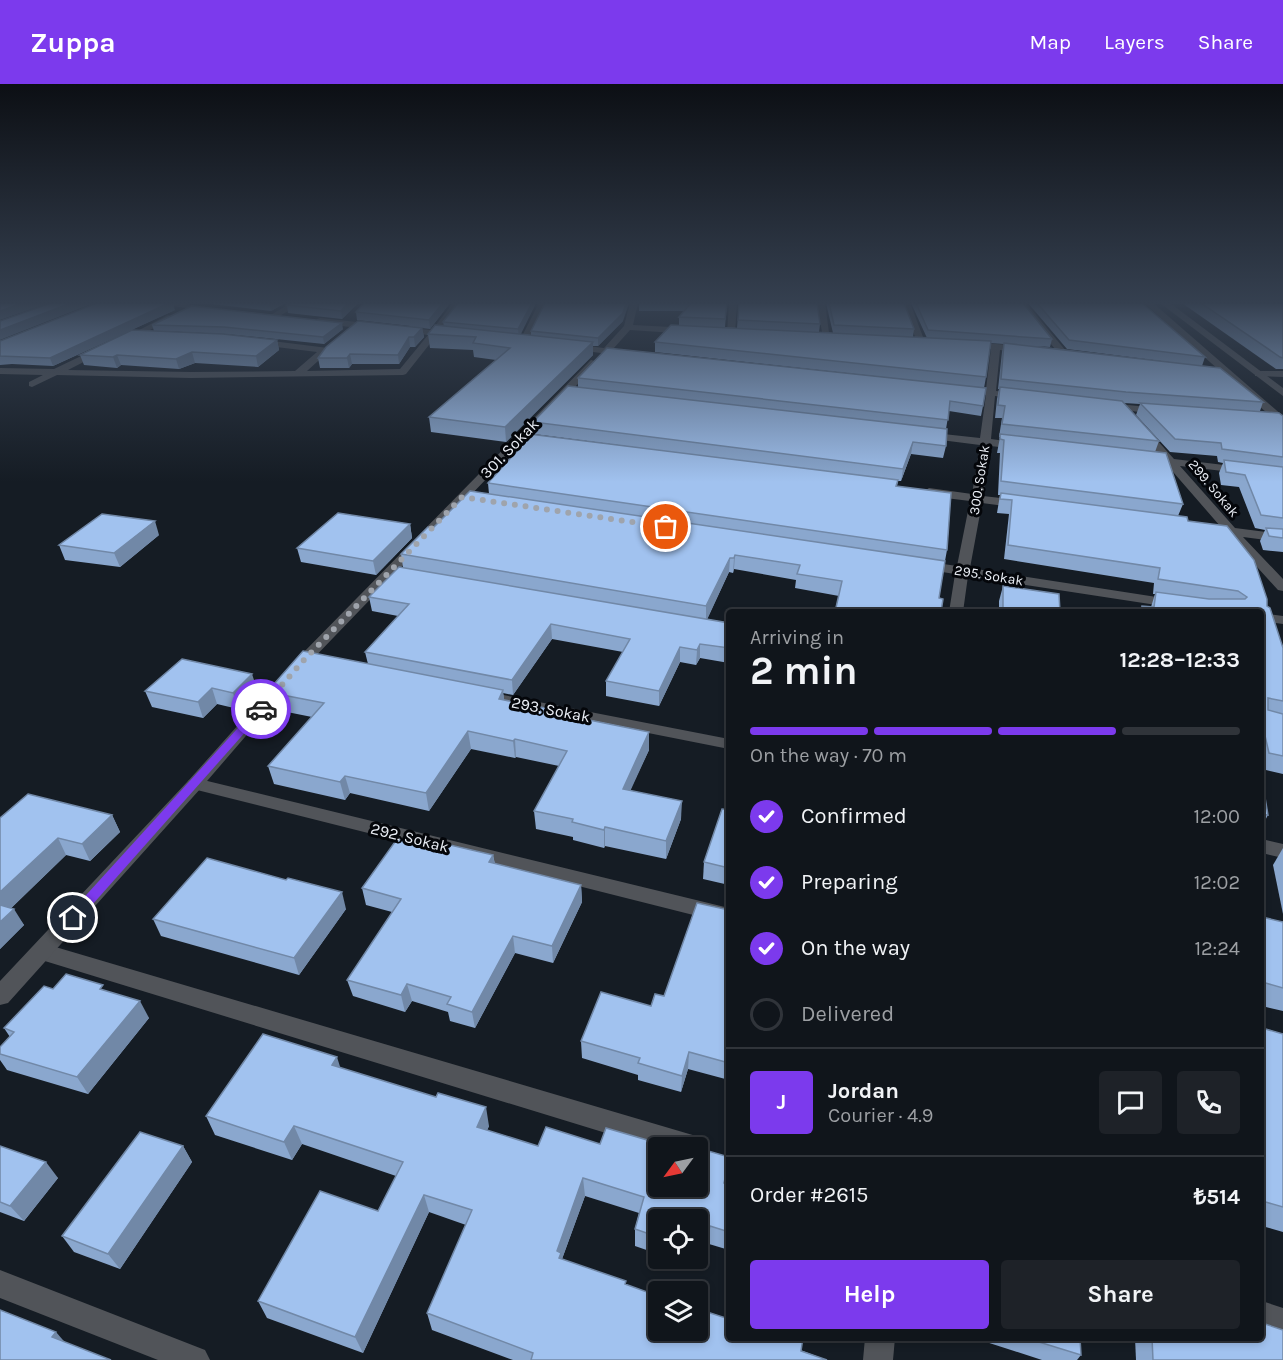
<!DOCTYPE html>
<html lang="en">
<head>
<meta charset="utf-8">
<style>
  body { margin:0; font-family:Karla,sans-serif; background:#1e2228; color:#f1f3f6; height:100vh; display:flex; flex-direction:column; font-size:22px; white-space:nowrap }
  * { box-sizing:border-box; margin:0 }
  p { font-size:20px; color:#9c9fa3 }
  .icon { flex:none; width:33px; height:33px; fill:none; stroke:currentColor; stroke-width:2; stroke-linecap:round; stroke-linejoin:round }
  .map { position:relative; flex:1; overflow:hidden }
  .sheet { position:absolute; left:726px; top:525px; width:538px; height:732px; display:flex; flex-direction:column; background:#10151b; border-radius:6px; box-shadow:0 3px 9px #0003,0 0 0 2px #30343a }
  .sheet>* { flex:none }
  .needle { width:39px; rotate:237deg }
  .buttons { position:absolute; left:648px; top:1053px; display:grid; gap:12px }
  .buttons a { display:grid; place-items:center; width:60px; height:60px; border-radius:6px; background:#10151b; box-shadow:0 3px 9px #0003,0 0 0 2px #30343a; font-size:30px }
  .pin { position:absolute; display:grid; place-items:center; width:51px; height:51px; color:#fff; margin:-26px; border:3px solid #fff; border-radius:50%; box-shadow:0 2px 6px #0007 }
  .courier { position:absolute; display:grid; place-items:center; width:60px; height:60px; margin:-30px; border:4px solid #7c3aed; border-radius:50%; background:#fff; color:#222; box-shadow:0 2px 8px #0007 }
  .overview em { font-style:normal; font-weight:700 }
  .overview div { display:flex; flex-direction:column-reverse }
  .overview { display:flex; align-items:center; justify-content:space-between; height:102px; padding:0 24px }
  h1 { font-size:39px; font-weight:700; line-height:45px }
  .bar { display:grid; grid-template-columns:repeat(4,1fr); gap:9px 6px; align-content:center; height:72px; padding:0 24px }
  .bar i { height:8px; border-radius:4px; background:#30343a }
  .bar .active { background:#7c3aed }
  .bar p { grid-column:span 4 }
  .line { display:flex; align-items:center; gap:15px; padding:0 24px; border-top:2px solid #30343a }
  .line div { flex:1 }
  .round { display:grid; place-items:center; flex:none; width:63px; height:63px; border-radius:6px; background:#1e2228 }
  ol { padding:0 24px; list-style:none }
  li { display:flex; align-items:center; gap:18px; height:66px }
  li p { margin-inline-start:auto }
  li .icon { padding:6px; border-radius:50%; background:#7c3aed; color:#fff; stroke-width:4 }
  li:last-child { color:#9c9fa3 }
  li i { width:33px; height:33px; border:3px solid #30343a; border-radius:50% }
  .action { display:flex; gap:12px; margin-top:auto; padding:12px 24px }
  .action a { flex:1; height:69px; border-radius:6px; background:#7c3aed; color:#fff; font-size:24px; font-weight:700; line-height:69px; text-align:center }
  .action a+a { background:#1e2228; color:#f1f3f6 }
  header { display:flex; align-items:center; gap:36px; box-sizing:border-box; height:84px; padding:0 30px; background:#7c3aed; color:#fff }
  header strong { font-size:28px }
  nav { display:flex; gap:33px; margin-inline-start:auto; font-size:21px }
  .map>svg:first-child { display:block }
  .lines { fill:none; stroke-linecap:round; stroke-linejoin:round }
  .minor { fill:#515459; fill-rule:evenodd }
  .tertiary { fill:#515459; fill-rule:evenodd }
  .wall { fill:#8aa7ce }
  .shaded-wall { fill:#7188a7 }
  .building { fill:#a1c2ef; stroke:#7188a7; stroke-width:1.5 }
  .route { fill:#7c3aed }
  .done { stroke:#9fa4ac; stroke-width:6; stroke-dasharray:0 10.8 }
  .labels { text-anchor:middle; stroke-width:6; stroke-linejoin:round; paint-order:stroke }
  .far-street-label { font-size:14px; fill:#eaeef5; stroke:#04060a }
  .street-label { font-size:16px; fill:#eaeef5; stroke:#04060a }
</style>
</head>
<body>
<header>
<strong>Zuppa</strong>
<nav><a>Map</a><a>Layers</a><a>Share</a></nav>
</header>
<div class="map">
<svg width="1283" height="1276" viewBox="0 0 1283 1276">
  <rect width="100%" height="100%" fill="#151c24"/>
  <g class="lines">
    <!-- minor -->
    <g class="minor">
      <path d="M148 219H180L215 225 211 227Z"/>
      <path d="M291 219H302L276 234 269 232Z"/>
      <path d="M453 219H462L440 247 456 249V253L436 252 406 290 403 291 191 294 57 291 32 303 29 302V298L43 291 0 290V284L54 285 100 263 103 264V268L68 286 191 288 295 287 317 268 253 260V256L256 255 328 264V268L307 287 400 285 428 251 398 247V243L432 246Z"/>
      <path d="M539 219H547L527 258 520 260 519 258Z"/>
      <path d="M630 219H638L633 241 690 244 694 247 690 250 630 246 613 265 629 267V271L626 272 568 265V261L571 260 604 264 624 242Z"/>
      <path d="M729 219H737L735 249 731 252 727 249Z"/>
      <path d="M817 219H825L830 256 823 254Z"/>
      <path d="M902 219H910L925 258 924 260 917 258Z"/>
      <path d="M1017 219H1026L1066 267V271H1060Z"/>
      <path d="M168 231 175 233 127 258 120 256Z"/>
      <path d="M320 234 375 240 379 243 375 246 317 239V235Z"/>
      <path d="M967 258 1025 262 1029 265 1025 268 1000 266 996 307 1019 309 1024 312 1019 315 995 312 991 355 1019 359 1024 362 1019 365 990 362 983 412 1019 416 1025 420 1019 424 982 419 970 484 1176 516 1183 520 1181 523 1176 524 968 492 963 528H949L955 490 923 485 916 481 923 477 957 482 970 417 929 412 923 408 929 404 972 410 980 361 925 354 920 351 925 348 980 354 986 311 964 309 959 306 964 303 986 305 991 265 964 263 963 261Z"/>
      <path d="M1258 287H1283V293L1255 292V288Z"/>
      <path d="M1107 319 1159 324 1164 327 1159 330 1103 324V320Z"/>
      <path d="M1143 344 1147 345 1174 375 1283 388V394L1180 382 1235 444 1283 450V458L1243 453 1283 495V507L1278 506 1228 451 1207 448 1205 445 1207 442H1220L1167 381 1142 377 1140 375 1146 372 1160 373 1138 347Z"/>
      <path d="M1262 529 1283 532V540L1262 537Z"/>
      <path d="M483 607 729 655V665L477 615 475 612Z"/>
      <path d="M195 694 729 824V840L189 704 186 700 189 696Z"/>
      <path d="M1262 755 1283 760V774L1262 769Z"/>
      <path d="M42 859 696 1052 705 1055 709 1064 705 1073 698 1075V1064L658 1065 35 874 31 868 35 862Z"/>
      <path d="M0 1186 205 1266 210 1276H158L0 1214Z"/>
      <path d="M1262 1217 1283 1224V1252L1262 1245Z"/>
      <path d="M865 1254H895L893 1276H863Z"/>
    </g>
    <!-- tertiary -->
    <g class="tertiary">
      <path d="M1144 219H1153L1283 332V339L1277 338Z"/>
      <path d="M1160 219H1170L1283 304V312Z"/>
      <path d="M591 276 599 278 308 580 201 704 8 919 0 921V897L189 696 298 574Z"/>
    </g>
  </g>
  <!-- wall -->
  <g class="wall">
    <path d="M204 219H285L271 227Z"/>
    <path d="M358 219 342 235 288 229 287 221Z"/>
    <path d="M450 219 430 245 422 244 424 253 415 263H410L399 280H352L349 284H320L318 274 410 242 357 236 356 228Z"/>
    <path d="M536 219 520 250 531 251V247L623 237 598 262H593V271L506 358 431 348 429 333 496 276 474 273 473 266 430 264 428 250 444 242 443 238Z"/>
    <path d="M639 219H727L725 243 737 244 739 219 820 240 819 248 833 249 826 219H904L914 245 913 253 927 254 911 219H1023L1052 255 1050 263 1036 262 1185 280 1067 265 1028 219H1142L1205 273 1202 282 1263 318 1260 327 1283 332V468L1263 466 1260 457 1265 446 1255 444 1239 403 1221 401 1219 389 1223 379 1218 378 1217 372 1170 368 1136 331 1140 320 1124 319 1159 357 1155 368 1183 420 1178 432 1188 437 1267 522 1283 564V690L1262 685V528H1139L1142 522 1151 523 1155 510H1153L1154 499 1004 475 1009 430 997 429 1000 411H998L1000 369H997L1000 353H999L1002 334H995L997 315 999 305H998L1002 268 1004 260 990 259 986 293 984 304 655 268V258L679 241V233L684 227H639Z"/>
    <path d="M1182 219H1283V285H1276Z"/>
    <path d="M175 226 53 282 12 280 0 281V257Z"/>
    <path d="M152 241 343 245 324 260 226 250 163 247 277 256 279 266 258 283 195 279 179 285 121 281 117 284 84 281 80 271 154 247Z"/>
    <path d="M607 264 983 322 981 332 949 327 946 345V362L943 374 911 370 901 397H898L897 402 947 466 945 477 839 512 795 504 796 496 734 485 733 489 729 488 707 535 729 539V579L700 574 696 581 680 578 659 622 606 612V597L623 568 552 555 513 611 503 609 504 616 571 632 649 648V666L630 706 681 735 666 775 605 762 604 764 573 756V753L536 745 534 727 559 682 516 673 515 674 471 665 429 727 350 709 345 716 274 700 268 682 312 633 272 625 267 608 368 580 365 568 398 532 372 527 369 513 403 483 401 470 433 444 489 410 488 399 512 373 511 366 523 356 522 349 695 371 534 350 533 338 578 303V294Z"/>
    <path d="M410 440 412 454 376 491 301 478 297 464Z"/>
    <path d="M159 451 120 483 65 476 59 461Z"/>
    <path d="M1003 502 1060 528H989L990 524 999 525V517Z"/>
    <path d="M182 575 257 605 238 625 217 620 203 634 152 623 145 607Z"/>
    <path d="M1262 696 1268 731 1262 742Z"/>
    <path d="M729 726V801L703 795 704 778Z"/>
    <path d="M112 731 120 748 90 777 66 771 11 824 24 841 0 865V734Z"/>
    <path d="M1283 764V830L1273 781Z"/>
    <path d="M442 766 493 771 495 780 581 801 582 818 553 879 515 869 475 944 450 937 448 928 412 917 405 928 353 912 347 896 392 828 366 821 362 804Z"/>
    <path d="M346 825 299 891 161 852 153 835Z"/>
    <path d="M729 826V996L688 985 681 1008 638 996V991L582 974 581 957 651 922 664 912Z"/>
    <path d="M1262 833 1283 838V927L1262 922Z"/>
    <path d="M53 905 106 907 149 934 88 1010 7 986 0 976V963L10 953 4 944Z"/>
    <path d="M1262 944 1283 950V1148L1262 1142Z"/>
    <path d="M341 984 489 1042 487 1046 538 1062 600 1060 728 1091 726 1100 729 1101V1166L709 1160 703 1185 672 1174H698V1136H658V1170L635 1162V1145L639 1129 585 1112 562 1175 627 1201 827 1276H513L432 1246 427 1229 466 1141 429 1128 363 1269 267 1234 258 1217 378 1127 396 1092 302 1060 292 1076 215 1051 206 1032Z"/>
    <path d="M0 1062 58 1094 24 1137 0 1128Z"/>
    <path d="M183 1062 192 1078 120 1185 74 1168 62 1152Z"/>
    <path d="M980 1254H1080L1081 1271 1077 1276H1042L980 1256Z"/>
    <path d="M1135 1254H1262L1283 1276H1136Z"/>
  </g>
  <!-- shaded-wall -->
  <g class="shaded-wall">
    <path d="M22 219H49L0 236V227Z"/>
    <path d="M71 219H94L0 256V246Z"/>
    <path d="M169 219H173L175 226 53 282 50 274Z"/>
    <path d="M269 219H285L271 227Z"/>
    <path d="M348 219H358L342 235 341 227Z"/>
    <path d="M443 219H450L430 245 429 236Z"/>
    <path d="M532 219H536L519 254 518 245Z"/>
    <path d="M626 219H629L623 237 598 262V254Z"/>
    <path d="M342 239 343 245 324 260 323 253Z"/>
    <path d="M422 244 424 253 415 263 414 253Z"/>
    <path d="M409 253 410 263 399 280 398 271Z"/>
    <path d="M277 256 279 266 258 283 256 272Z"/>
    <path d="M593 258V271L506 358 505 343Z"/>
    <path d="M192 268 195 279 179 285 176 275Z"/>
    <path d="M350 270 352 280 349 284 347 274Z"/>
    <path d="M117 271 121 281 117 284 113 273Z"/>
    <path d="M913 358 911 370 901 397 903 385Z"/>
    <path d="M155 437 159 451 120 483 114 469Z"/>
    <path d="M410 440 412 454 376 491 373 477Z"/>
    <path d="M735 471 734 485 733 489 734 474Z"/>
    <path d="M730 474 729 488 706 538V522Z"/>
    <path d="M551 540 552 555 513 611 512 596Z"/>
    <path d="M700 560V574L696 581 697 566Z"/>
    <path d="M680 563V578L659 622V607Z"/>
    <path d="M252 590 257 605 238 625 233 609Z"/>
    <path d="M212 604 217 620 203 634 198 618Z"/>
    <path d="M503 606 505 623 499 615Z"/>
    <path d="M468 647 471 665 429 727 426 709Z"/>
    <path d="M649 648V666L623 723V705Z"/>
    <path d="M515 655 516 673 515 674 513 657Z"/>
    <path d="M345 692 350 709 345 716 340 698Z"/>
    <path d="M682 717 681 735 666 775V757Z"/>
    <path d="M112 731 120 748 90 777 82 760Z"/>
    <path d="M605 743V762L604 764V746Z"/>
    <path d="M58 754 66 771 0 835V808Z"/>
    <path d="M493 771 496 788 489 778Z"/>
    <path d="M581 801 582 818 553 879 552 862Z"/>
    <path d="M342 808 346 825 299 891 294 874Z"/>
    <path d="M14 825 24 841 0 865V838Z"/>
    <path d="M513 852 515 869 475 944 472 928Z"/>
    <path d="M407 900 412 917 405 928 401 911Z"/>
    <path d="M140 917 149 934 88 1010 77 993Z"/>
    <path d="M689 968 688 985 681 1008 682 992Z"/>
    <path d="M337 973 343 992 332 981Z"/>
    <path d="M486 1023 489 1042 481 1061 477 1043Z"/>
    <path d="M294 1042 302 1060 292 1076 284 1058Z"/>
    <path d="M183 1062 192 1078 120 1185 108 1170Z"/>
    <path d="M729 1077 728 1091 722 1117 724 1099Z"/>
    <path d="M46 1078 58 1094 24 1137 10 1122Z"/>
    <path d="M583 1094 585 1112 562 1175 563 1186 557 1167Z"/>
    <path d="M424 1111 429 1128 363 1269 355 1253Z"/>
    <path d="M710 1142 709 1160 703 1185 704 1168Z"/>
    <path d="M56 1248 69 1263 52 1253Z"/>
  </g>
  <!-- building -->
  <g class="building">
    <path d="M0 219H22L0 227Z"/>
    <path d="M51 219H71L0 246V237Z"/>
    <path d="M97 219H169L50 274 0 272V257Z"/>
    <path d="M290 219H348L341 227 287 221Z"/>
    <path d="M364 219H443L429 236 356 228Z"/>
    <path d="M458 219H532L518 245 443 238Z"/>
    <path d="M545 219H626L623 229 598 254 531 247Z"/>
    <path d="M690 219H727L725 235 679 233 691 219Z"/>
    <path d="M739 219H817L820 240 738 236Z"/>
    <path d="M829 219H904L914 245 834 241Z"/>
    <path d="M916 219H1023L1052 255 928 246Z"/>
    <path d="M1037 219H1142L1205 273 1069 256Z"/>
    <path d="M1201 219H1283V274L1280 273Z"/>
    <path d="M192 222 342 239 323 253 224 243 152 241Z"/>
    <path d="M358 237 422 244 414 253H409L398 271 350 270 347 274H318L326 263Z"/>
    <path d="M435 241 593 258 505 343 429 333 510 264 473 259 476 253 428 250Z"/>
    <path d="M671 241 991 257 986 293 655 258Z"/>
    <path d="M132 246 223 250 277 256 256 272 192 268 176 275 117 271 113 273 80 271Z"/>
    <path d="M1004 259 1220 284 1263 318 1126 308 1001 295Z"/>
    <path d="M607 264 986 304 983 322 950 317 948 336 578 294Z"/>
    <path d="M568 302 947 345 946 362 913 358 903 385 533 338Z"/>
    <path d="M1000 303 1122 317 1159 357 1002 340 1005 322 998 321Z"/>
    <path d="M1140 319 1279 329 1283 332V373L1222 365 1221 359 1175 355Z"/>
    <path d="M529 350 898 396 896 402 951 409 947 466 488 399 517 367 511 366Z"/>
    <path d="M1000 350 1166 369 1183 420 1001 397 1004 356 1000 355Z"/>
    <path d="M1224 376 1283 383V434L1261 431 1245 391 1226 388Z"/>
    <path d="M470 407 945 477 939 514 943 515 941 528H835L842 497 797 490 800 481 735 471 734 474H730L706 522 401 470 428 443 433 444Z"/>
    <path d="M1001 409 1187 433 1188 437 1227 442 1254 476 1267 515V522L1270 524 1283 564V617L1268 614V626L1283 630V672L1269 669 1262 639V528H1142V522L1154 523 1156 508 1209 515H1245L1247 513 1238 507 1158 495 1160 484 1008 461 1012 416 1000 415Z"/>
    <path d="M338 429 410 440 373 477 297 464Z"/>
    <path d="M102 430 155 437 114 469 59 461Z"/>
    <path d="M1266 444 1283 445V454L1269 452Z"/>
    <path d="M399 483 729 539V564L700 560 697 566 680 563 659 607 606 597 630 555 551 540 512 596 365 568 409 520 369 513Z"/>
    <path d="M1003 502 1059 510 1060 528H989L990 524 1003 526Z"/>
    <path d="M303 567 503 606 499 615 571 629 569 632 649 648 623 705 682 717 666 757 605 743 604 746 572 738 573 735 534 727 567 667 515 655 513 657 468 647 426 709 345 692 340 698 268 682 324 619 267 608Z"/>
    <path d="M182 575 252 590 233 609 212 604 198 618 145 607Z"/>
    <path d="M1262 696 1268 731 1262 730Z"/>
    <path d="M28 710 112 731 82 760 58 754 0 808V734Z"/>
    <path d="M722 725 729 726V784L704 778Z"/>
    <path d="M397 755 442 766 446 760 493 771 489 778 581 801 552 862 513 852 472 928 447 920 451 913 407 900 401 911 347 896 401 815 362 804Z"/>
    <path d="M207 774 286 796 288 794 342 808 294 874 153 835Z"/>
    <path d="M697 819 729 826V979L689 968 682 992 638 979 640 974 581 957 601 908 651 922 655 910 664 912Z"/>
    <path d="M0 821 14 825 0 838Z"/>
    <path d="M1262 833 1283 838V904L1262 898Z"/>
    <path d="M66 890 103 901 100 905 140 917 77 993 0 970V963L14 948 4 944 44 902 53 905Z"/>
    <path d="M1262 944 1283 950V1123L1262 1117Z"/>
    <path d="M263 950 337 973 332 981 436 1013 438 1009 486 1023 477 1043 538 1062 546 1043 600 1060 606 1044 661 1060 663 1053 697 1064H658V1102H698V1064L729 1073V1077L724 1099 729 1101V1148L710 1142 704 1168 698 1166V1136H658V1153L635 1145 644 1113 583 1094 557 1167 561 1169 559 1174 626 1197 625 1200 658 1212V1246H698V1225L729 1235V1254H803L801 1267 827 1276H531L533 1269 427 1229 472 1126 424 1111 355 1253 258 1217 320 1107 378 1127 403 1078 294 1042 284 1058 206 1032Z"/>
    <path d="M140 1048 183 1062 108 1170 62 1152Z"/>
    <path d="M0 1062 46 1078 10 1122 0 1118Z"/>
    <path d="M0 1226 56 1248 52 1253 111 1276H0Z"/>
    <path d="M1262 1239 1283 1246V1276H1153L1152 1254H1262Z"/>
    <path d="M1026 1254H1080L1081 1271Z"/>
  </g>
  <!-- sky -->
  <linearGradient id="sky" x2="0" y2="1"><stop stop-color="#0c0f14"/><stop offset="0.55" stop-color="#354050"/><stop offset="1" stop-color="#354050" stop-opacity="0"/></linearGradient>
  <rect width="1283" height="398" fill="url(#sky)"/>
  <!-- route -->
  <path class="route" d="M261 622 264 623V627L77 838H68V831L257 623Z"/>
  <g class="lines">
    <!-- done -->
    <path class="done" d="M261 625 303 577 462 413 666 443"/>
  </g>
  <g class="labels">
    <!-- far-street labels -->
    <g class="far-street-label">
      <text transform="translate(979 396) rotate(-81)" y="5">300. Sokak</text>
      <text transform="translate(1214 404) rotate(50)" y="5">299. Sokak</text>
      <text transform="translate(989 491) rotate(9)" y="5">295. Sokak</text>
    </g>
    <!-- street labels -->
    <g class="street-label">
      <text transform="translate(509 364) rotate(-46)" y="6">301. Sokak</text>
      <text transform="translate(551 625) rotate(11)" y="6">293. Sokak</text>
      <text transform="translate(410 753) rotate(14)" y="6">292. Sokak</text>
    </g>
  </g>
</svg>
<div class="buttons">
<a><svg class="needle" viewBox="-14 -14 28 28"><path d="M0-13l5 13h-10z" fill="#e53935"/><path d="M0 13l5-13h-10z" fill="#9c9fa3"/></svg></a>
<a><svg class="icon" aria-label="locate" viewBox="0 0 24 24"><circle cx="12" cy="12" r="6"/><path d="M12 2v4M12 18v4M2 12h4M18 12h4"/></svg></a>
<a><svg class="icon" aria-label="layers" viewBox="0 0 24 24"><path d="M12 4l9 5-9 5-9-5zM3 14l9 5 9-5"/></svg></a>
</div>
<div class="pin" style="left:666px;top:443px;background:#ea580c"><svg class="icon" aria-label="bag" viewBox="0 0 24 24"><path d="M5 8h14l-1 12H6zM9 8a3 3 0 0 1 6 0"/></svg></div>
<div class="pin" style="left:73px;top:834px;background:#1f2937"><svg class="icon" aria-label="home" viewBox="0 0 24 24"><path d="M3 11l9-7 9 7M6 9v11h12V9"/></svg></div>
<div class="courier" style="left:261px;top:625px"><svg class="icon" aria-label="car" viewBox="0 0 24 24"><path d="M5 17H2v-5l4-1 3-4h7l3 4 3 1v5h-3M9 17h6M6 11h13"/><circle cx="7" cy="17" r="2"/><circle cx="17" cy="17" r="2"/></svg></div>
<section class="sheet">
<div class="overview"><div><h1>2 min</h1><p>Arriving in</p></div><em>12:28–12:33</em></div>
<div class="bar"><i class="active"></i><i class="active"></i><i class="active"></i><i></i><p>On the way · 70 m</p></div>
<ol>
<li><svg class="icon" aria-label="check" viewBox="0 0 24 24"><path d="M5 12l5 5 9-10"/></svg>Confirmed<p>12:00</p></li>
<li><svg class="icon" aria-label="check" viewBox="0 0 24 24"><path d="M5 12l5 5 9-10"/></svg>Preparing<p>12:02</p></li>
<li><svg class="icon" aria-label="check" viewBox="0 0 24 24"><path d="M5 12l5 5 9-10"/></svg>On the way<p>12:24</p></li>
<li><i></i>Delivered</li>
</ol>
<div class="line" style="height:108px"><b class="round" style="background:#7c3aed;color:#fff">J</b><div><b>Jordan</b><p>Courier · 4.9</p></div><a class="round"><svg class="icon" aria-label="chat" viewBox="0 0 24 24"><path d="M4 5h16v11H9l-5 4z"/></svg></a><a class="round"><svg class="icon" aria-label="phone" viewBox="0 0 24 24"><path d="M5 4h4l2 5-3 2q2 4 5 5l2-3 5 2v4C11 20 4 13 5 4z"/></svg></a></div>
<div class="line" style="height:78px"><div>Order #2615</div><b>₺514</b></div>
<div class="action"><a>Help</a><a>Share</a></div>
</section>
</div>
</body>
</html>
